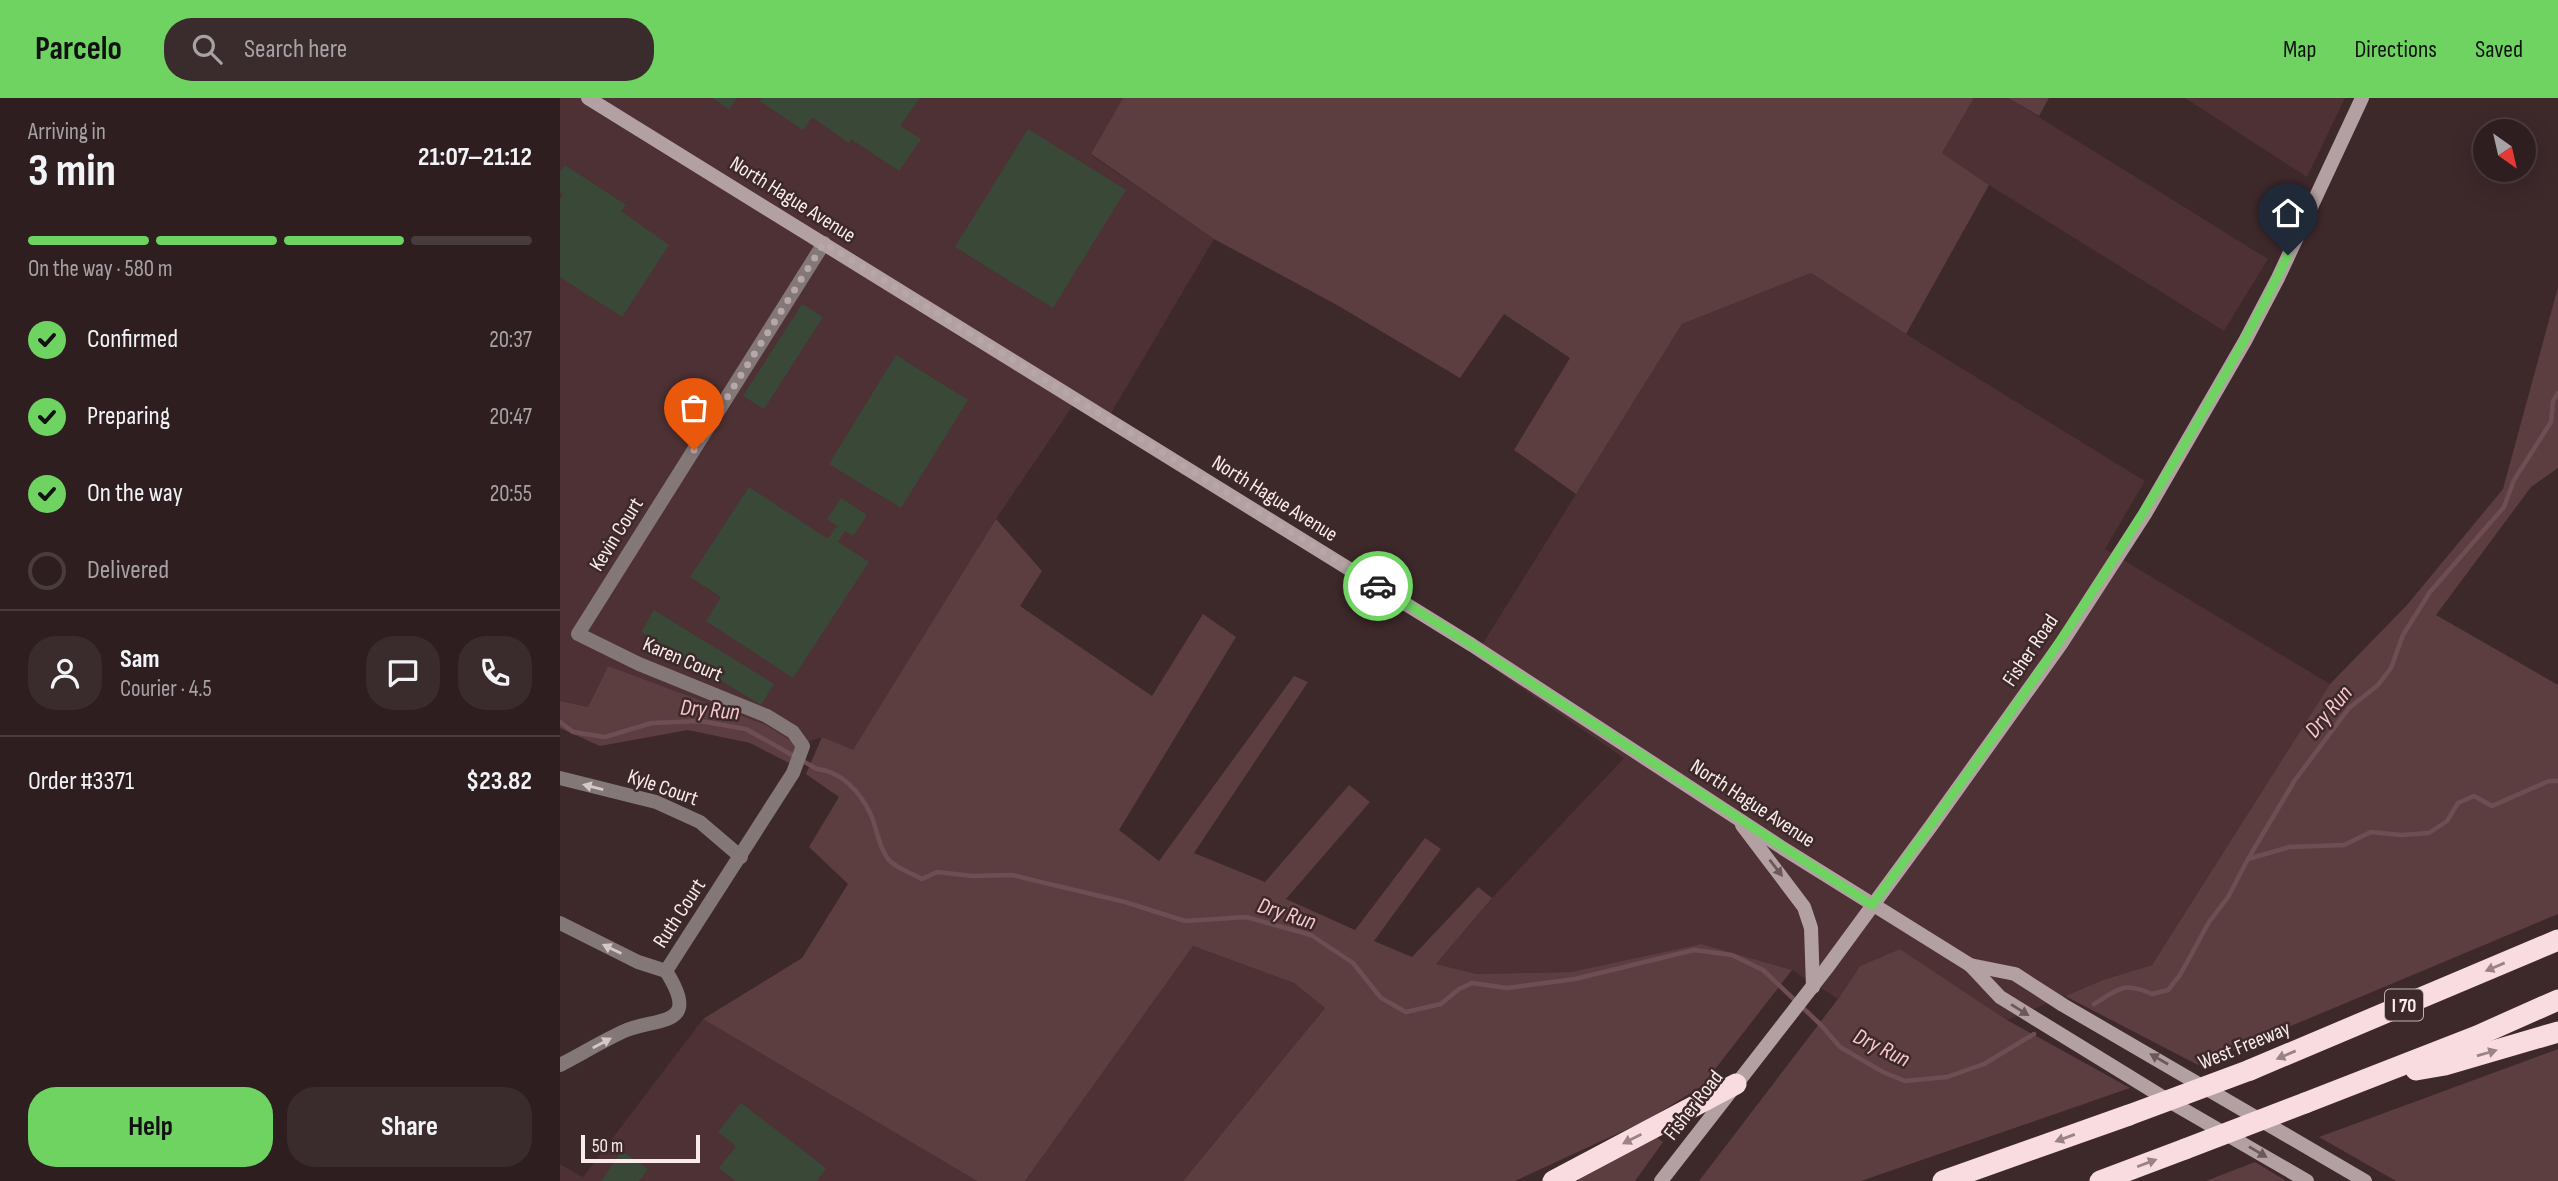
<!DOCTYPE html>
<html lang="en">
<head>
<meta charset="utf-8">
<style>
  body { margin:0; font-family:"Sofia Sans Condensed",sans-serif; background:#3a2b2d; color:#f1f3f6; height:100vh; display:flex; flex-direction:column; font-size:26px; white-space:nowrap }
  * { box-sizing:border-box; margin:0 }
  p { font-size:23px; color:#a7a2a5 }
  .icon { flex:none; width:38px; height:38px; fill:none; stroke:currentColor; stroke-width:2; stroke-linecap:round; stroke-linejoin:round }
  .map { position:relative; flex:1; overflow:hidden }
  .side { display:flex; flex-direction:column; background:#2e1e20; width:560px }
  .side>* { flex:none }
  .needle { width:46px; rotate:146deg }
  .controls { position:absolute; left:1913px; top:21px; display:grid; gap:14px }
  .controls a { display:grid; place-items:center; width:63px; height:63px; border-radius:50%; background:#2e1e20; box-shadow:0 7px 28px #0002,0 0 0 2px #493c3e; font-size:35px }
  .scale { position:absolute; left:21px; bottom:18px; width:119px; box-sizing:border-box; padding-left:7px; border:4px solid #f9ebec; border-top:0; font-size:19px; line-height:24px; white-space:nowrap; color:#f9ebec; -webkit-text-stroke:5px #3d282a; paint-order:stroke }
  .pin { position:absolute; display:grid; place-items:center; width:60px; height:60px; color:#fff; margin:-72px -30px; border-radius:50% 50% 50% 0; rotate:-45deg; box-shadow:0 0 7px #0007 }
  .pin .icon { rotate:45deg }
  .courier { position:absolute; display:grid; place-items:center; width:70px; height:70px; margin:-35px; border:5px solid #6ed360; border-radius:50%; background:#fff; color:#222; box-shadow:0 2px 9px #0007 }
  .headline em { font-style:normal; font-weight:700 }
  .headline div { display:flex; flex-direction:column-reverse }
  .headline { display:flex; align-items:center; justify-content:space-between; height:119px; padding:0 28px }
  h1 { font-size:46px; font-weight:700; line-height:52px }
  .bar { display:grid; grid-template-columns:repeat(4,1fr); gap:10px 7px; align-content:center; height:84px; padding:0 28px }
  .bar i { height:9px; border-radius:5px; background:#493c3e }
  .bar .active { background:#6ed360 }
  .bar p { grid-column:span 4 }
  .line { display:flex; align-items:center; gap:18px; padding:0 28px; border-top:2px solid #493c3e }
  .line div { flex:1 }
  .round { display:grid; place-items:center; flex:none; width:74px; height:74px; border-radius:28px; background:#3a2b2d }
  ol { padding:0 28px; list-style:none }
  li { display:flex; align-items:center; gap:21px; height:77px }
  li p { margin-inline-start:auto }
  li .icon { padding:7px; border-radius:50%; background:#6ed360; color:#111; stroke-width:4 }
  li:last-child { color:#a7a2a5 }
  li i { width:38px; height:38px; border:4px solid #493c3e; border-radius:50% }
  .action { display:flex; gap:14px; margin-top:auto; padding:14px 28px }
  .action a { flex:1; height:80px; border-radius:28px; background:#6ed360; color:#111; font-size:28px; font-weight:700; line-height:80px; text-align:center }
  .action a+a { background:#3a2b2d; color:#f1f3f6 }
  header { display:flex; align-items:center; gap:42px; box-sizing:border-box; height:98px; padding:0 35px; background:#6ed360; color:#111 }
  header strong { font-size:33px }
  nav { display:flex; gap:38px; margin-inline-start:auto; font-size:24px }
  .search { width:490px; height:63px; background:#3a2b2d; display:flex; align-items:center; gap:18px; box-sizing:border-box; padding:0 24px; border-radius:28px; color:#a7a2a5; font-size:26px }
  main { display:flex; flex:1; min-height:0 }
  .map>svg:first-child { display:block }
  .built { fill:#4d3134 }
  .green { fill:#5c3e41 }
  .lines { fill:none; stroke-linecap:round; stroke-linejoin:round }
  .stream { stroke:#6e4e54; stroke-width:4.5 }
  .building { fill:#3a4838 }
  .street { stroke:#837778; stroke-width:14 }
  .secondary { stroke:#b2a0a2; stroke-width:14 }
  .highway { stroke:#f9dcdf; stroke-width:21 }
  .highway-bridge { stroke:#f9dcdf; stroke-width:21 }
  .oneway { fill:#d6c8c9 }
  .oneway2 { fill:#6c585a }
  .oneway3 { fill:#9b8284 }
  .done { stroke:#b7a7a8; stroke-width:7; stroke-dasharray:0 12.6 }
  .route { stroke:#6ed360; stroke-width:9 }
  .labels { text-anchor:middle; stroke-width:5; stroke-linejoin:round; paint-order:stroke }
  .shield { fill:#3d282a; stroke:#c1b0b2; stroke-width:2 }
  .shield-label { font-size:19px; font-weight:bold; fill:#f9ebec }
  .street-label { font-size:21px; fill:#f9ebec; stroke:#3d282a }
  .water-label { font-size:23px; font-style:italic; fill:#f8c7cc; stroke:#3d282a }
</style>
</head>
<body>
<header>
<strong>Parcelo</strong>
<div class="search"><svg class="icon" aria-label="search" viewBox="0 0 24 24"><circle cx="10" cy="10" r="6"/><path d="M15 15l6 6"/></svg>Search here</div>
<nav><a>Map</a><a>Directions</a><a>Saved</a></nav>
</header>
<main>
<section class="side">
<div class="headline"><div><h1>3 min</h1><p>Arriving in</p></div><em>21:07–21:12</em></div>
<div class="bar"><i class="active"></i><i class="active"></i><i class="active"></i><i></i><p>On the way · 580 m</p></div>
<ol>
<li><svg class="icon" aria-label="check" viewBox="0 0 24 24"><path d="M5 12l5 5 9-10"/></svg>Confirmed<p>20:37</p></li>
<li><svg class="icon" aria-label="check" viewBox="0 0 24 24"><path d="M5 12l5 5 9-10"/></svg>Preparing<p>20:47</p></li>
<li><svg class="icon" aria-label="check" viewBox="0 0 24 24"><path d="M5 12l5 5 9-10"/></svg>On the way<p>20:55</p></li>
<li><i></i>Delivered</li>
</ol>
<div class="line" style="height:126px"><a class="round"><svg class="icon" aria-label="person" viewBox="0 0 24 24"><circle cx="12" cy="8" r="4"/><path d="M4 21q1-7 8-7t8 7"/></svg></a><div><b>Sam</b><p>Courier · 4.5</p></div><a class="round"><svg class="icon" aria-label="chat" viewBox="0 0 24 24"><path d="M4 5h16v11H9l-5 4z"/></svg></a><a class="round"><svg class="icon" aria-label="phone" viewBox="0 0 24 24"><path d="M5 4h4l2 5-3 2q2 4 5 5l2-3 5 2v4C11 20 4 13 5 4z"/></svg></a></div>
<div class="line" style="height:91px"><div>Order #3371</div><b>$23.82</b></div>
<div class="action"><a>Help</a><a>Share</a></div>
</section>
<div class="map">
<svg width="1998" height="1083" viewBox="0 0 1998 1083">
  <rect width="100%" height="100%" fill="#3d282a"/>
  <!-- built -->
  <g class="built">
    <path d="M0 0H563L531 57 654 141 547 322 516 303 436 421 293 653 262 639 238 647 48 568 28 609 0 603Z"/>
    <path d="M1414 0H1448L1708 161 1664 233 1429 87 1382 55Z"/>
    <path d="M1625 0H1785L1747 79Z"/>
    <path d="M1251 175 1346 236 1585 383 1545 451 1770 586 1592 867 1543 882 1447 922 1340 851 1300 868 1278 901 1232 872 1141 846 1011 874 915 876 876 866 932 800 1064 660 915 558 1122 226Z"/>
    <path d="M633 848 734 885 765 910 623 1083H465Z"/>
    <path d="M143 921 417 1083H0V1066L23 1079Z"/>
  </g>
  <!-- green -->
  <g class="green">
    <path d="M563 0H1414L1382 55 1429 87 1346 236 1251 175 1122 226 1016 396 954 352 1010 260 944 216 900 280 777 207 654 141 531 56Z"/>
    <path d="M1448 0H1489L1479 18Z"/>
    <path d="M1998 189V370L1971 389 1876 517 1998 587V816L1638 967 1505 898 1543 882 1592 867 1770 586 1847 507 1943 391Z"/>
    <path d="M436 421 482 473 460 508 592 598 643 516 676 539 559 732 599 763 734 578 748 584 634 755 705 784 789 687 810 704 726 801 795 832 865 740 881 751 814 843 852 859 918 789 932 800 876 866 916 876 1011 874 1141 846 1232 872 1142 988 1087 1022 955 1083H623L765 910 734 885 633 848 465 1083H417L143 921 242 860 288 786 249 749 279 699 246 676 262 639 293 652Z"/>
    <path d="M48 568 206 627 238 647 229 665 190 645 128 632 40 648 0 630V603L28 609Z"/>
    <path d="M1340 851 1447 922 1570 990 1301 1083H1139L1278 901 1300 868Z"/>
    <path d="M1998 951V1083H1836L1759 1039Z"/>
    <path d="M1096 1039 1103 1044 1075 1083H1020L1015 1081Z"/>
    <path d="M1695 1064 1726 1083H1646Z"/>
  </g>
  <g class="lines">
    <!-- stream -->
    <g class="stream">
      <path d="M0 624 13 634 45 639 92 625 140 623 186 631 257 671C281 673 300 694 310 715 318 731 317 746 328 761 335 770 352 775 362 781L377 774 412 778 452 777 565 804 625 823 686 819 751 837 793 865 821 900 846 914 881 906 899 891 912 885 947 890 1015 881 1134 852 1172 857 1203 872 1261 927 1280 949 1323 974 1345 983 1387 979 1424 966 1474 936"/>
      <path d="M1688 761 1729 749 1784 747 1811 734 1841 737 1869 735 1887 723 1898 705 1914 698 1932 708 1989 683H1998"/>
      <path d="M1534 906C1559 891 1563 883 1592 896L1608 892 1620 877 1649 824 1668 799 1688 761 1735 682 1789 610 1818 587 1831 570 1843 537 1870 494 1944 409 1954 382 1991 324 1993 303 1998 295"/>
    </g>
  </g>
  <!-- building -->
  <g class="building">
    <path d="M152 0H177L169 11Z"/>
    <path d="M202 0H360L340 28 361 41 339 73 291 41 289 45 252 19 243 32 200 3Z"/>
    <path d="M468 31 566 92 493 210 395 149Z"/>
    <path d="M5 67 66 107 61 113 109 147 62 219 0 179V101L3 96 0 94V74Z"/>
    <path d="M242 206 263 219 204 311 183 298Z"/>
    <path d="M336 257 408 302 341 410 269 366Z"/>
    <path d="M189 389 268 441 277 428 267 421 281 400 307 417 293 438 285 433 278 444 309 464 233 580 146 523 161 499 130 479Z"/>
    <path d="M94 512 214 586 201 607 81 534Z"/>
    <path d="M181 1005 266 1070 257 1083H176L159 1070 176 1048 158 1034Z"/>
    <path d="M62 1053 88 1071 79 1083H41Z"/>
  </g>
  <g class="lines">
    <!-- street -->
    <g class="street">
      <path d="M0 680 96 704 140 724 181 759"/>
      <path d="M0 825 78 864 106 873"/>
      <path d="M106 873 233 675 243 648 233 634 207 618 79 566 18 536 264 145"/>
      <path d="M0 967C21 956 41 944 62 934 95 918 143 932 106 873"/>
    </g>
    <!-- secondary -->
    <g class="secondary">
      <path d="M28 0 912 547 1221 749 1410 867 1440 899 1614 1006 1747 1083"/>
      <path d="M1182 727 1244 809 1251 830 1253 889"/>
      <path d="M1410 867 1455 876 1503 907 1805 1083"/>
      <path d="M1101 1083 1266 871 1371 728 1501 546 1585 416 1685 243 1718 180 1802 0"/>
    </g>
    <!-- highway -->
    <g class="highway">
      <path d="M1690 972 1998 842"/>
      <path d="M1856 972 1885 967 1998 934"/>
      <path d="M1745 1005 1917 938 1998 902"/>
      <path d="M993 1083 1176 986"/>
      <path d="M1383 1083 1569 1017"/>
      <path d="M1540 1083 1625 1051"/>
    </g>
    <!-- highway-bridge -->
    <g class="highway-bridge">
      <path d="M1569 1017 1690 972"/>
      <path d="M1625 1051 1745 1005"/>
    </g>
  </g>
  <!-- one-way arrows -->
  <defs><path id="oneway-solid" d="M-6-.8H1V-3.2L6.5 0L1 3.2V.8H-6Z" transform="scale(1.75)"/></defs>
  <g class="oneway">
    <use href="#oneway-solid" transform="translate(33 689) rotate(-166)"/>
    <use href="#oneway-solid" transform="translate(52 851) rotate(-154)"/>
    <use href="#oneway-solid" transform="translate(42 945) rotate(-28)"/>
  </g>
  <g class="oneway2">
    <use href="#oneway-solid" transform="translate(1216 770) rotate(52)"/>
    <use href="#oneway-solid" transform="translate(1460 912) rotate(32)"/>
    <use href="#oneway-solid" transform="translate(1599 961) rotate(-150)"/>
    <use href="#oneway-solid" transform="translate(1698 1054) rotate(31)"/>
  </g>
  <g class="oneway3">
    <use href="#oneway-solid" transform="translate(1935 869) rotate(157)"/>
    <use href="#oneway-solid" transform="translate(1927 955) rotate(-16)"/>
    <use href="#oneway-solid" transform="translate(1726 957) rotate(157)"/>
    <use href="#oneway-solid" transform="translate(1505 1040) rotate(160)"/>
    <use href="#oneway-solid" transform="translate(1072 1041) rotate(153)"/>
    <use href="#oneway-solid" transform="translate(1587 1065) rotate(-21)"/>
  </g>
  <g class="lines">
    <!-- done -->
    <path class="done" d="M134 352 264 145 818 488"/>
    <!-- route -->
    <path class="route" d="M818 488 912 547 1312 807C1429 649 1542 490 1640 320 1671 266 1702 213 1728 157"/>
  </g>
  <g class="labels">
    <!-- shield labels -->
    <rect class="shield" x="1825" y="891.5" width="38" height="31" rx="5"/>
    <g class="shield-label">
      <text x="1844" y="914">I 70</text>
    </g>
    <!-- street labels -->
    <g class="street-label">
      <text transform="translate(233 101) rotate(32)" y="7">North Hague Avenue</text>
      <text transform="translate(715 400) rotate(32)" y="7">North Hague Avenue</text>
      <text transform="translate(56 436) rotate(-58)" y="7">Kevin Court</text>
      <text transform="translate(1470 552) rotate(-56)" y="7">Fisher Road</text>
      <text transform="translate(123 561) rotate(23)" y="7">Karen Court</text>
      <text transform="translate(103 689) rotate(19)" y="7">Kyle Court</text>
      <text transform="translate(1193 705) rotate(33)" y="7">North Hague Avenue</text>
      <text transform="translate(119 815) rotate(-57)" y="7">Ruth Court</text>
      <text transform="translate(1684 947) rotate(-22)" y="7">West Freeway</text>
      <text transform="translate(1133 1007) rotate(-52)" y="7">Fisher Road</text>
    </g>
    <!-- water labels -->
    <g class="water-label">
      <text transform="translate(150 611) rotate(5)" y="8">Dry Run</text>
      <text transform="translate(1768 613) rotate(-50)" y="8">Dry Run</text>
      <text transform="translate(727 815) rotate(18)" y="8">Dry Run</text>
      <text transform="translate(1322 949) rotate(26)" y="8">Dry Run</text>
    </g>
  </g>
</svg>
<div class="controls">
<a><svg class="needle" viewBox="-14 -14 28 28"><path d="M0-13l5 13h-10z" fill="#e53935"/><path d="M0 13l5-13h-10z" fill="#a7a2a5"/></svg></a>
</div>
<div class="scale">50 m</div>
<div class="pin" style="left:134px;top:352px;background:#ea580c"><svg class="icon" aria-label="bag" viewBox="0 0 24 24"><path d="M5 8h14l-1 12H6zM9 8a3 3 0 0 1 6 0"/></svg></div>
<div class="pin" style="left:1728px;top:157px;background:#1f2937"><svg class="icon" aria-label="home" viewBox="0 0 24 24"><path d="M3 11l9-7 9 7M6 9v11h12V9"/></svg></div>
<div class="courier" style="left:818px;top:488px"><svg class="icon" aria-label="car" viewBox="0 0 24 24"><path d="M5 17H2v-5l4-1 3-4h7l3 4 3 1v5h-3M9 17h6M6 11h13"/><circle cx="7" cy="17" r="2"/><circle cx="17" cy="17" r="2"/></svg></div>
</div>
</main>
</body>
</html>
